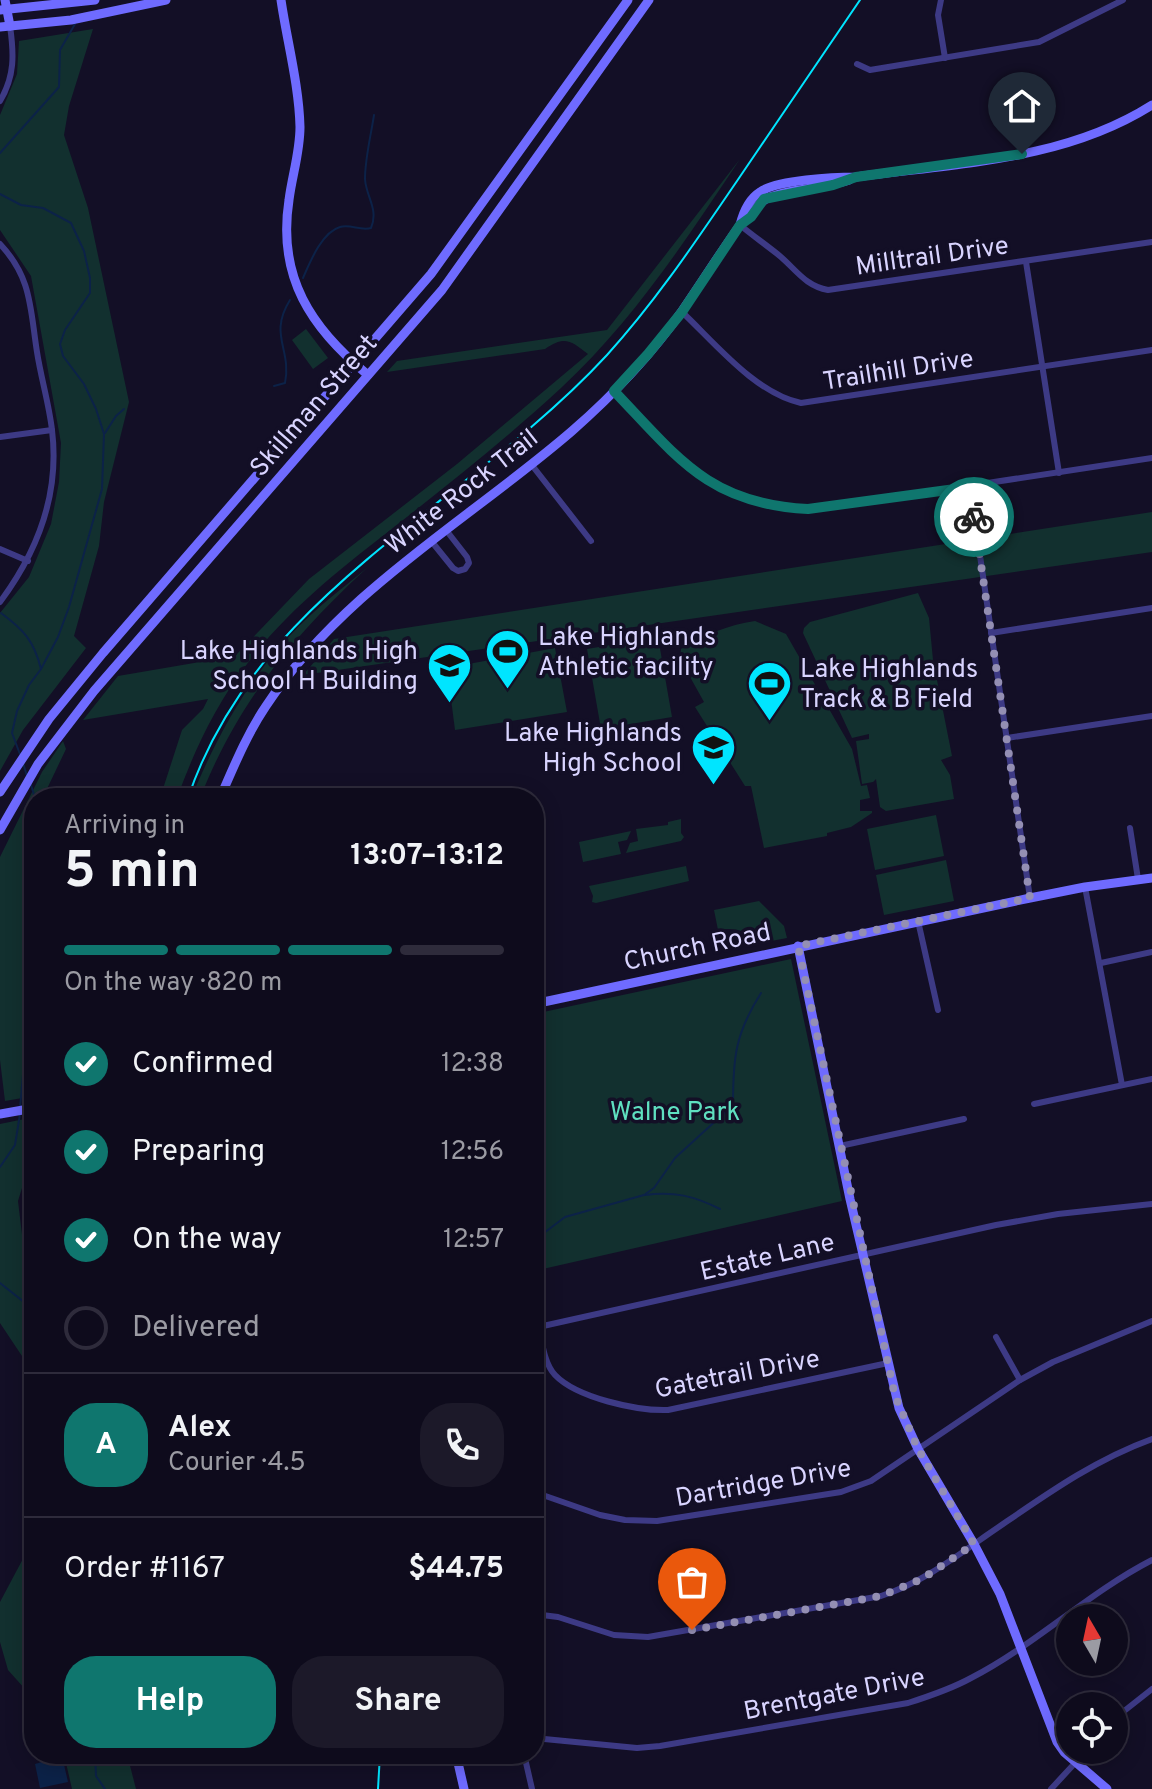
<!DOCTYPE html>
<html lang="en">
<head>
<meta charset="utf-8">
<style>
  body { margin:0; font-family:Overpass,sans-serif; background:#1c1929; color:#f1f3f6; height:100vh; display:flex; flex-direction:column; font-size:30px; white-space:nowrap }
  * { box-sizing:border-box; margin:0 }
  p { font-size:26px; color:#9b9ba3 }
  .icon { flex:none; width:44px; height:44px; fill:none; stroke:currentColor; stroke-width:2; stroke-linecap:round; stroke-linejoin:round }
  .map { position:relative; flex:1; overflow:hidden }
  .details { position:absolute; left:24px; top:788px; width:520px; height:976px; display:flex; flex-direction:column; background:#0e0b1c; border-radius:32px; box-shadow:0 4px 20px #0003,0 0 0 2px #2e2b3b }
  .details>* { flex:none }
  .needle { width:52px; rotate:351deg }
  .tools { position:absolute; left:1056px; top:1604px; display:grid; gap:16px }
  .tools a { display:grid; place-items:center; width:72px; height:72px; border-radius:50%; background:#0e0b1c; box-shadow:0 4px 20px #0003,0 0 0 2px #2e2b3b; font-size:40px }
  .pin { position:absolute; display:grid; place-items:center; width:68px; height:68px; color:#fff; margin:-82px -34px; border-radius:50% 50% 50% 0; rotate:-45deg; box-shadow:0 0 8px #0007 }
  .pin .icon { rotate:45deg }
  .courier { position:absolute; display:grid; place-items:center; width:80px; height:80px; margin:-40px; border:6px solid #0f766e; border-radius:50%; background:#fff; color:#222; box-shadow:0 2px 10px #0007 }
  .summary em { font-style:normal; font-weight:700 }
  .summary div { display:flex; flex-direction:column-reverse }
  .summary { display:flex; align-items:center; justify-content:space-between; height:136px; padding:0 40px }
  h1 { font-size:52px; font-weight:700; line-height:60px }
  .bar { display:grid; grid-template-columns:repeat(4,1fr); gap:12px 8px; align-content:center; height:96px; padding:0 40px }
  .bar i { height:10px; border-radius:6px; background:#2e2b3b }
  .bar .selected { background:#0f766e }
  .bar p { grid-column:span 4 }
  .line { display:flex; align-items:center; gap:20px; padding:0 40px; border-top:2px solid #2e2b3b }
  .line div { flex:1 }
  .round { display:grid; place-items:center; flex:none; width:84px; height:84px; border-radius:32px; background:#1c1929 }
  ol { padding:0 40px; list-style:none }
  li { display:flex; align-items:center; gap:24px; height:88px }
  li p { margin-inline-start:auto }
  li .icon { padding:8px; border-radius:50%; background:#0f766e; color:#fff; stroke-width:4 }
  li:last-child { color:#9b9ba3 }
  li i { width:44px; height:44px; border:4px solid #2e2b3b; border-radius:50% }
  .primary-button { display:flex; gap:16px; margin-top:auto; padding:16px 40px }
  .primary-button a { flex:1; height:92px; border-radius:32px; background:#0f766e; color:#fff; font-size:32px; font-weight:700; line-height:92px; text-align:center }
  .primary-button a+a { background:#1c1929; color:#f1f3f6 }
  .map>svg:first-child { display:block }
  .green { fill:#12302f }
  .water { fill:#0c2248 }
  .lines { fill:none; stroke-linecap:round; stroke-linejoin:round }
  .stream { stroke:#0c2248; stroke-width:2 }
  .street { stroke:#3d3a85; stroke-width:6 }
  .secondary { stroke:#6f6bff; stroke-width:9 }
  .tram { stroke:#00e5ff; stroke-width:2 }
  .done { stroke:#948fb3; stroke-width:8; stroke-dasharray:0 14.4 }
  .route { stroke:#0f766e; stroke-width:10 }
  .labels { text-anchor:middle; stroke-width:7; stroke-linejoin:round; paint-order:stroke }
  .street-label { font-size:26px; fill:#d9d4ff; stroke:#130f26 }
  .poi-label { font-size:26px; fill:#d9d4ff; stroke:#130f26; text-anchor:start }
  .park-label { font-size:26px; fill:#5fe0c0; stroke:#130f26 }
</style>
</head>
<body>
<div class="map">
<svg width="1152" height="1789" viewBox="0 0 1152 1789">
  <rect width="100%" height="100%" fill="#130f26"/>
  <!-- green -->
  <g class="green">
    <path d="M93 29 69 106 64 135 88 208 129 402 104 502 99 546 74 636 86 648 23 730 0 771V613L29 577 51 524 59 482 61 443 31 276 0 230V115L17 74 19 41Z"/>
    <path d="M740 159C686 240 633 321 561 388 509 436 454 480 398 524 344 566 288 609 247 664 216 704 194 751 177 798H160L182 730 203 709 208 699 83 720 118 676 235 656 309 579 457 464 588 354C571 341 565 335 545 349L387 372 397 361 607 330Z"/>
    <path d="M306 329 328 358 313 369 292 340Z"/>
    <path d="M1152 512V552L303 675 334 639Z"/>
    <path d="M368 567C292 637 238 702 200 798H191C217 736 250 675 298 627 320 605 344 587 368 567Z"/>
    <path d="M918 593 929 618 933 660 952 756 941 760 950 775 954 799 886 811 880 807 876 779 873 782 862 784 856 741 869 739V734L852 738 803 633 804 628 810 622Z"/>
    <path d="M755 621 786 634 852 749 861 786 867 785 870 798 860 800V811H872V813L851 827 827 833V836L764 848 751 786H745L695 707 704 702 680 659 681 649C704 635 728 625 755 621Z"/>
    <path d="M658 637 672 717 601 729 587 649Z"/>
    <path d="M555 648 567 712 455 730 447 668Z"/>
    <path d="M63 741 66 749 45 793 46 798H34V1096L5 1101 0 1060V857L42 772Z"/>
    <path d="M936 815 944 856 875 870 867 829Z"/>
    <path d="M681 819V833L684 837 681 841 626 853 630 843 638 841 636 829 668 825V822Z"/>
    <path d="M631 831 627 840 618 842 621 854 583 862 579 842Z"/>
    <path d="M946 860 954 901 884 915 876 875Z"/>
    <path d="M686 866 689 881 596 903 592 902 593 896 589 886Z"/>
    <path d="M759 901 784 926 787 938 761 943C745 931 737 927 718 930L714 910Z"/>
    <path d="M791 959 842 1201 534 1271V1014Z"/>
    <path d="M34 1117V1149L18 1201 24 1251 34 1269V1374L0 1323V1124Z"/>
    <path d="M34 1538V1699L8 1670 0 1642V1602Z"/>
    <path d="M64 1754H127L136 1789H72Z"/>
  </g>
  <!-- water -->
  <path class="water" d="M62 1756 68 1782 40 1788 35 1764Z"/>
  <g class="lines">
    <!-- stream -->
    <g class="stream">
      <path d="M0 153 59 87 60 50 75 24"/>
      <path d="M0 194 21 205 43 208 71 223 84 251 90 278V293L65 330 60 344 63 356 84 384 96 409 104 434 102 489 69 607 58 637 41 669 29 685 17 711 12 733 21 757"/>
      <path d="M303 278C310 262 322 232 340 227 351 224 360 231 371 228 379 209 366 197 365 179 365 158 371 135 374 115"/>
      <path d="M274 386 285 383C292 349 268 335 290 300"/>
      <path d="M105 433 116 416 124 409"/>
      <path d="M1 613C24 630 34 641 41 669"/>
      <path d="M23 763 27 776"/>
      <path d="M31 785 35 798"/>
      <path d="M20 1108 34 954"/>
      <path d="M0 1167 15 1145 20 1114"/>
      <path d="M645 1195C674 1191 694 1196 720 1209"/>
      <path d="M540 1236 565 1217 644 1195 654 1188 675 1158 733 1105C733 1058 735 1034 761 993"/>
      <path d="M0 1283 34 1310"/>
      <path d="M34 1599C25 1624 25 1644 34 1669"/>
      <path d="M95 1754 96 1776 105 1789"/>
    </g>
    <!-- street -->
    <g class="street">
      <path d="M941 0 938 15 945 58"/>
      <path d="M857 64 870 70 1039 42 1123 0"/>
      <path d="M0 101C15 76 14 54 10 26"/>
      <path d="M740 225C753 236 768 246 781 257 797 271 806 286 828 290L1152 242"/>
      <path d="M0 244C32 278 30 308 37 352 41 378 49 404 52 430 60 495 38 551 0 602"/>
      <path d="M1026 262 1059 473"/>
      <path d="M682 312C715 343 755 393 801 403L1152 350"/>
      <path d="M614 391C681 461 722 518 830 507L1152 458"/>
      <path d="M0 437 52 430"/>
      <path d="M531 464 591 541"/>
      <path d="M970 487 1030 898"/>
      <path d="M432 542 453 568 458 571 465 569 469 563 467 557 446 530"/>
      <path d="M0 549 28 561"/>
      <path d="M991 633 1152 608"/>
      <path d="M1007 738 1152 716"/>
      <path d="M1130 828 1138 879"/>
      <path d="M1085 887 1122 1085"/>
      <path d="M918 921 938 1010"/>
      <path d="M1101 963 1152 952"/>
      <path d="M1034 1104 1152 1079"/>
      <path d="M840 1146 964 1119"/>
      <path d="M539 1327C542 1342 544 1363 555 1375 577 1398 637 1411 668 1410L888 1363"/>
      <path d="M534 1328 996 1225 1058 1214 1152 1204"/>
      <path d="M996 1337 1020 1380"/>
      <path d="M534 1492 600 1515 625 1520 657 1521 841 1492 871 1481 1020 1380 1053 1362 1152 1321"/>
      <path d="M534 1614 558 1617 614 1635 648 1637 881 1596C921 1583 953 1559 987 1535 1040 1499 1091 1461 1152 1439"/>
      <path d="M1114 1719 1152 1689"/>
      <path d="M534 1738 637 1748 660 1746 908 1703C930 1696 951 1689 971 1678 1035 1645 1088 1593 1152 1560"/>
      <path d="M524 1754 532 1789"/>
      <path d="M1051 1789 1087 1750"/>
    </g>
    <!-- secondary -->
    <g class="secondary">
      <path d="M5 0 10 26"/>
      <path d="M281 0C287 41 299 85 300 127 300 152 292 176 289 200 277 277 311 328 368 375"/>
      <path d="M0 10 95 0"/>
      <path d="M0 27 71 20 166 0"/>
      <path d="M741 224C751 217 757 203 768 198 790 188 824 189 849 180"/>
      <path d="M0 792 49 719 103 653 431 274 628 0"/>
      <path d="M220 798C234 766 247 734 266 706 343 590 469 520 572 431 612 396 651 355 682 311 702 282 720 253 740 225 743 213 749 199 760 192 776 180 835 177 856 177 956 163 1064 161 1152 105"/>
      <path d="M0 830 38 764 94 691 442 290 649 0"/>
      <path d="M798 946 850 1199 899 1408 918 1449 974 1544 1000 1594 1057 1742 1064 1752 1107 1789"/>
      <path d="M534 1004 1030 898 1085 887 1152 878"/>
      <path d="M0 1114 34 1108"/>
      <path d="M456 1754 464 1789"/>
    </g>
    <!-- tram -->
    <g class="tram">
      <path d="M188 798C257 592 468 506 607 355 656 301 696 241 737 181 778 120 819 60 860 0"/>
      <path d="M378 1789 380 1754"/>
    </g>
  </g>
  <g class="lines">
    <!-- done -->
    <path class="done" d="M692 1630 881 1596 922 1579 974 1544 918 1449 895 1396 798 946 1030 898 974 517"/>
    <!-- route -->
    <path class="route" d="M974 517 970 487 808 509C709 504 678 458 614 391L648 354 682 312 740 225 751 217 764 199 833 185 856 177 1022 154"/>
  </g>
  <!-- icons -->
  <defs>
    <symbol id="stadium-pin" viewBox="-11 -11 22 30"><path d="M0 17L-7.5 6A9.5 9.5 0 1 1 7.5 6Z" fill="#00e5ff" stroke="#130f26"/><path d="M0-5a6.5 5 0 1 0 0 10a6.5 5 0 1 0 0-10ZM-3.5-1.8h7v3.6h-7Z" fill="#111"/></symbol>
    <symbol id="school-pin" viewBox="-11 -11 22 30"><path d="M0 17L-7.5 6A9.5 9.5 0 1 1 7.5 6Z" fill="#00e5ff" stroke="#130f26"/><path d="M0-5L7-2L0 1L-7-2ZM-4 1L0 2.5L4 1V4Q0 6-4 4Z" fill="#111"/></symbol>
  </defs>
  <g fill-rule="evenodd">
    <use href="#stadium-pin" x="482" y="626" width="51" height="69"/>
    <use href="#school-pin" x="424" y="640" width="51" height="69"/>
    <use href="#stadium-pin" x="744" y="658" width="51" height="69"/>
    <use href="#school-pin" x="688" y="722" width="51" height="69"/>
  </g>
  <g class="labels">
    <!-- street labels -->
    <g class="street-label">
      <text transform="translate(932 255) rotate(-8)" y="9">Milltrail Drive</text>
      <text transform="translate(898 369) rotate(-9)" y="9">Trailhill Drive</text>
      <text transform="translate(313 405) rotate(-49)" y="9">Skillman Street</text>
      <text transform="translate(461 491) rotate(-38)" y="9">White Rock Trail</text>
      <text transform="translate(697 946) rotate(-12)" y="9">Church Road</text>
      <text transform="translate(767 1256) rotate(-13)" y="9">Estate Lane</text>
      <text transform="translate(737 1373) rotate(-11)" y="9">Gatetrail Drive</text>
      <text transform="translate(763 1482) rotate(-10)" y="9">Dartridge Drive</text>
      <text transform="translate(834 1693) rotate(-11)" y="9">Brentgate Drive</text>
    </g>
    <!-- poi labels -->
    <g class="poi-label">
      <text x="538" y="645">Lake Highlands<tspan x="538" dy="30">Athletic facility</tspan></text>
      <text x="418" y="659" text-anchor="end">Lake Highlands High<tspan x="418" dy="30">School H Building</tspan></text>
      <text x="800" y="677">Lake Highlands<tspan x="800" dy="30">Track &amp; B Field</tspan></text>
      <text x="682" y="741" text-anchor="end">Lake Highlands<tspan x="682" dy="30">High School</tspan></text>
    </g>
    <!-- park labels -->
    <g class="park-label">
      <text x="675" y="1120">Walne Park</text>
    </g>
  </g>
</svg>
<div class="tools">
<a><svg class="needle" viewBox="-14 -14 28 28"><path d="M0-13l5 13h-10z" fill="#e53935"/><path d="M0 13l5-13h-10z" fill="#9b9ba3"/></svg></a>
<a><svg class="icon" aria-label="locate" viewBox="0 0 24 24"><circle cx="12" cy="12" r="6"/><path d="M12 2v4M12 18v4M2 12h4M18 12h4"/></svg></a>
</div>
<div class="pin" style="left:692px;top:1630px;background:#ea580c"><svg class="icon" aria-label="bag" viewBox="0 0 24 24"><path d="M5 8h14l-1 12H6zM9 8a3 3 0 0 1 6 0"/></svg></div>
<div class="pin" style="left:1022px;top:154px;background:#1f2937"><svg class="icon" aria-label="home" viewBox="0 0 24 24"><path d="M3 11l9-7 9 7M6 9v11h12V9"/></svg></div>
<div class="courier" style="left:974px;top:517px"><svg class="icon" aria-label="bike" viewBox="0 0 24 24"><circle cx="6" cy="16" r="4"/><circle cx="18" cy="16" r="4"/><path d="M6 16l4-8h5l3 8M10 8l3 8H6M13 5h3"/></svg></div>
<section class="details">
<div class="summary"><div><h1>5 min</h1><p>Arriving in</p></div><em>13:07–13:12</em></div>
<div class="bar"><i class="selected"></i><i class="selected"></i><i class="selected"></i><i></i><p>On the way · 820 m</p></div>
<ol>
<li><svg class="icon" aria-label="check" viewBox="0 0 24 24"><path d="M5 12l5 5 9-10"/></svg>Confirmed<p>12:38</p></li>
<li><svg class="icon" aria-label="check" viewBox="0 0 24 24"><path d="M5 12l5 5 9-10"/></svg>Preparing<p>12:56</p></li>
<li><svg class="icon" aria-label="check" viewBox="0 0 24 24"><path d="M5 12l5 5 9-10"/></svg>On the way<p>12:57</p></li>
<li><i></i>Delivered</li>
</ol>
<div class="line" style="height:144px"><b class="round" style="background:#0f766e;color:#fff">A</b><div><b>Alex</b><p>Courier · 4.5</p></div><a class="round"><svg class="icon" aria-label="phone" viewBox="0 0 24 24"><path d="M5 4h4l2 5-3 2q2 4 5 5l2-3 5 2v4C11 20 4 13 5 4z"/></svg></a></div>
<div class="line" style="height:104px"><div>Order #1167</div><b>$44.75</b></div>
<div class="primary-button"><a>Help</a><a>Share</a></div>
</section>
</div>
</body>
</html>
